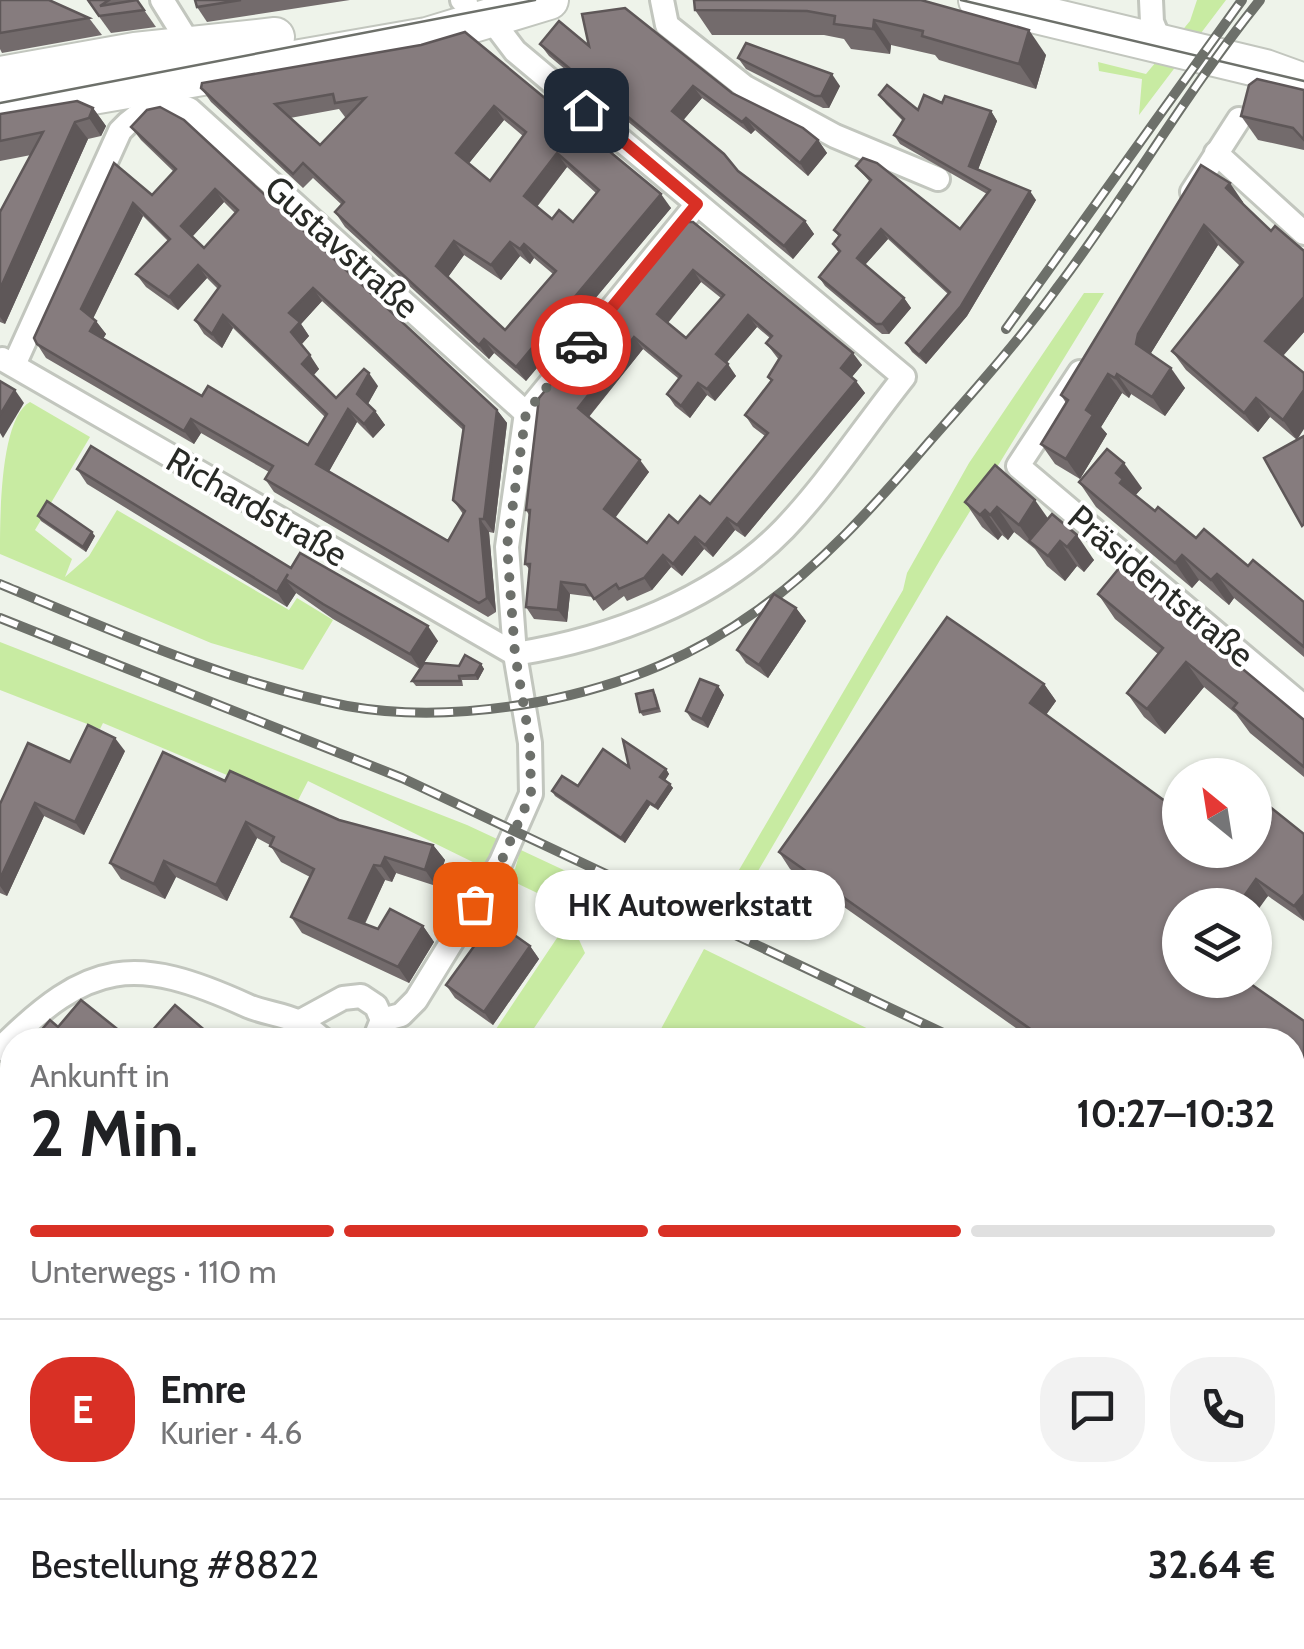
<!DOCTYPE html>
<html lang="de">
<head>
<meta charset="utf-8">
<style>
  body { margin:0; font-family:Cabin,sans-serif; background:#f2f2f2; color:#202124; height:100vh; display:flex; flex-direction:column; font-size:38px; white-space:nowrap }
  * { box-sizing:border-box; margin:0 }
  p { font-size:32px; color:#757577 }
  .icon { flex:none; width:55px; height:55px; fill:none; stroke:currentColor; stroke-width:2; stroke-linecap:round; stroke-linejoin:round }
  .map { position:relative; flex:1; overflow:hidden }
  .side { position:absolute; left:0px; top:1028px; width:1305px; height:622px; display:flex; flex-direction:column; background:#fff; border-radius:40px 40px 0 0; box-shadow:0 2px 8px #0004 }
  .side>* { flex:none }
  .needle { width:65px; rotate:330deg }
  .controls { position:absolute; left:1162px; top:758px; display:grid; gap:20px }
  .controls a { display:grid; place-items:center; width:110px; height:110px; border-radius:50%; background:#fff; box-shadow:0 2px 8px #0004; font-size:50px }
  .pin { position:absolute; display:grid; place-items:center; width:85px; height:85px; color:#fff; margin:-42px; border-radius:20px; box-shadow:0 5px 15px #0006 }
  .courier { position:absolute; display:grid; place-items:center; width:100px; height:100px; margin:-50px; border:8px solid #d93025; border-radius:50%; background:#fff; color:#222; box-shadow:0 2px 12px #0007 }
  .bubble { position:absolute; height:70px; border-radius:35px; background:#fff; box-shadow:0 2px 8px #0004; font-size:32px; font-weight:700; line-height:70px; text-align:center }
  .head em { font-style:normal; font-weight:700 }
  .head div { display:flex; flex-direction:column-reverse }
  .head { display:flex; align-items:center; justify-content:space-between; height:170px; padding:0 30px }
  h1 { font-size:65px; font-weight:700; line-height:75px }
  .bar { display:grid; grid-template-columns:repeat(4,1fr); gap:15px 10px; align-content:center; height:120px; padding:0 30px }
  .bar i { height:12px; border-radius:8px; background:#e0e0e0 }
  .bar .on { background:#d93025 }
  .bar p { grid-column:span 4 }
  .line { display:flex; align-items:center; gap:25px; padding:0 30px; border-top:2px solid #e0e0e0 }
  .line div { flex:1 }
  .round { display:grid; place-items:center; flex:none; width:105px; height:105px; border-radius:40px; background:#f2f2f2 }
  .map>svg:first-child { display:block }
  .green { fill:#c8eba2 }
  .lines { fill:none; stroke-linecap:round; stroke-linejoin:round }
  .street-casing { stroke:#c2c6be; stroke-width:28 }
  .primary-casing { stroke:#c2c6be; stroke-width:42 }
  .street { stroke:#fff; stroke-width:22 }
  .primary { stroke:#fff; stroke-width:38 }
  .tram { stroke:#6d706a; stroke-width:2.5 }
  .rail-casing { stroke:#6d706a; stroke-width:10 }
  .rail { stroke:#fff; stroke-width:6; stroke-dasharray:19; stroke-linecap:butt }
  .wall { fill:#736b6c; fill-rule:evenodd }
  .shaded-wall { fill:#5e5758 }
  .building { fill:#867c7e; stroke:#5e5758; stroke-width:2.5; fill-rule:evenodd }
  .done { stroke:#6d706b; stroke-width:10; stroke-dasharray:0 18 }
  .route { stroke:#d93025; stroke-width:12 }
  .labels { text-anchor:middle; stroke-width:8; stroke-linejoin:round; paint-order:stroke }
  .street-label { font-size:35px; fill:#282a26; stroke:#fff }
</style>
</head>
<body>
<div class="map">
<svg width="1304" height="1649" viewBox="0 0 1304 1649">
  <rect width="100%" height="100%" fill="#eef3ea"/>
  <!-- green -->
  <g class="green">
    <path d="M1197 0H1226L1139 115 1142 79 1099 71 1098 62 1146 74 1190 21Z"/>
    <path d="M1084 293H1104L940 560 737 907 722 899 903 590 907 573 969 463Z"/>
    <path d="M30 402 90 437 35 530 72 559 65 577 89 556 117 510 289 610 297 598 333 620 303 670 211 643 0 554C0 517 0 418 30 402Z"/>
    <path d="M0 642 467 825 600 887 610 899 605 907 586 904 579 913 504 877 509 868 515 869 519 855 500 847 489 870 308 781 296 804 103 723 100 729 0 690Z"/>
    <path d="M563 929 576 933 585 953 526 1040H504L506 1036 496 1029Z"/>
    <path d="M704 949 891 1040H655Z"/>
    <path d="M1293 1354 1304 1355V1437L1293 1431Z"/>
    <path d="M1304 1581V1649H1250L1245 1638H1292L1293 1589Z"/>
    <path d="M295 1638H403L393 1649H286Z"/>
  </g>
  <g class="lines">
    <defs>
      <g id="street">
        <path d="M162 0 190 45"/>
        <path d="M462 0 466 3"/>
        <path d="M662 0 667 25 745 87 835 136 938 179"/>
        <path d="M1151 0 1152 22 1162 46"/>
        <path d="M490 18 515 51 904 377C864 427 828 483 784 529 715 600 610 639 515 654"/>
        <path d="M1216 153 1304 233"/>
        <path d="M1192 192 1239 119"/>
        <path d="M2 359 515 654"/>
        <path d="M14 365 120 131C138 111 163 99 189 109L526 413"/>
        <path d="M1080 372 1018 466 1304 707"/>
        <path d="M382 1020 401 1015 416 1000 501 862 531 794 530 743 515 654 507 547 526 413 697 204"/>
        <path d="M299 1022 343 998 361 996 376 1006 382 1020 374 1040"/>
        <path d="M0 1049C89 960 134 954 248 1006 264 1013 283 1014 299 1022 308 1026 316 1035 324 1040"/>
        <path d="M0 1510 12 1516"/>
        <path d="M0 1561 12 1555"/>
      </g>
      <g id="primary">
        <path d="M978 0 1265 69 1304 83"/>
        <path d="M0 76 135 52 275 37"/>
        <path d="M0 111 427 37 549 0"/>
      </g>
    </defs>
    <!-- street casing -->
    <use href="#street" class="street-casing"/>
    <!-- primary casing -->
    <use href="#primary" class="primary-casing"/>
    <!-- street -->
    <use href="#street" class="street"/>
    <!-- primary -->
    <use href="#primary" class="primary"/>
    <!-- tram -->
    <g class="tram">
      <path d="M961 0 1304 81"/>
      <path d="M0 103 535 0"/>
    </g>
    <defs>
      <g id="rail">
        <path d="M1006 329 1242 0"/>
        <path d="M0 584C113 631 226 682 347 706 409 717 477 713 538 702 720 667 814 577 929 442 973 392 1018 342 1057 288 1128 194 1186 92 1260 0"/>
        <path d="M0 618 402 778 958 1040"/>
        <path d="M1292 1201 1304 1207"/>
      </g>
    </defs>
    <!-- rail casing -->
    <use href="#rail" class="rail-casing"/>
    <!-- rail -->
    <use href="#rail" class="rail"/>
  </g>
  <!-- wall -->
  <g class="wall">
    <path d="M0 0 50 2 89 18 102 35 2 53 0 49Z"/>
    <path d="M87 0H137L156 27 111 33Z"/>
    <path d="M195 0H350L207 22 197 7Z"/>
    <path d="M921 0 1046 55 1036 89 939 60 935 55 891 45 890 54 851 49 844 39 824 35H712L695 10Z"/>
    <path d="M540 44 589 46 732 93 818 140 827 153 808 176 755 130 751 134 702 98 683 120 738 171 805 221 814 234 793 259 549 56Z"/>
    <path d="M421 45 671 208 526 381 494 353 489 359 345 227 335 212 342 205 313 178 303 188 211 102 201 88ZM339 109 345 117H347L320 145 290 118ZM504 120 523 136 490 181 469 163ZM567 167 596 193 573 222 552 219 537 207ZM464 255 501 280 520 256 530 264 534 258 553 274 505 330 448 277Z"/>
    <path d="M738 58 840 86 829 108H823L746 69Z"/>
    <path d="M1304 90V150L1258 140 1241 116Z"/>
    <path d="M879 95 918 110 942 103 991 111 997 121 978 169 1036 200 967 316 926 364 912 352 906 343 948 294 888 239 865 265 904 298 911 308 889 334H882L825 286 819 277 839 253 833 244 839 237 834 230 870 182 856 166 960 229 987 194 900 144 894 135 903 121 886 104Z"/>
    <path d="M93 108 106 126 101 136 88 139 5 324 0 322V212L31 155 0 161V114Z"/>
    <path d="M147 110 497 410 507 423 494 533 489 532 496 612 488 617 274 492 265 479 269 472 201 433 194 444 46 358 37 344 114 163 152 195 174 172 141 140 131 127ZM224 202 235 213 204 248 192 237ZM143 216 168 241 136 274 146 287 178 310 207 278 218 289 195 320 204 334 222 348 233 328 325 417 308 445 202 396 103 339 106 334 93 318ZM322 301 463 430 453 500 463 514 448 541 329 471 357 422 373 438 385 425 375 411 368 404 378 386 336 398 313 376 319 369 301 345 309 336 301 324Z"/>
    <path d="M1201 165 1243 202 1304 332 1283 356 1297 440 1270 417 1258 432 1186 370 1172 351 1240 266 1218 245 1151 353 1185 388 1165 416 1131 394 1129 398 1122 393 1101 427 1107 434 1080 479 1055 464 1041 444 1066 403 1061 395Z"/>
    <path d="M686 222 862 365 852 377 865 393 745 537 735 530 713 557 704 549 682 576 671 567 652 590 627 601 624 596 603 611 593 597 570 594 567 622 534 619 526 607 530 570 525 564 529 515 526 510ZM701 282 721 298 686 338 668 323ZM757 327 770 338 766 343 779 360 768 377 771 381 745 415 753 427 765 436 710 504 647 543 615 517 649 472 589 417 643 349 679 379 667 394 675 406 690 418 707 395 715 401 736 376 726 363Z"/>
    <path d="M995 465 1048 519 1094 560 1084 572 1077 566 1065 581 1047 566 1035 549 1014 532 1008 540 1002 535 998 540 982 527 965 502Z"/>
    <path d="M77 469 291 568 438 641 424 663 459 666 481 664 484 669 478 680H462L463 686H416L412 681 420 669 333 619 296 593 287 607 87 484Z"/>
    <path d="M1079 482 1142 488 1135 495 1155 511 1196 538 1248 566 1304 602V657L1234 598 1229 605 1199 580 1192 588 1096 507Z"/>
    <path d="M38 516 95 536 86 552 41 521Z"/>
    <path d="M1098 594 1304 720V777L1250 733 1236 714 1204 687 1165 734 1144 717 1127 693 1158 654 1115 619Z"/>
    <path d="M796 608 806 621 768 678 746 663 737 650Z"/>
    <path d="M1044 684 1056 701 1046 715 1180 850 1304 834V921L1268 896 1180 980 1304 1021V1185L1292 1179V1040H1033L790 869 779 852Z"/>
    <path d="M718 686 724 695 708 728 692 720 686 711Z"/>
    <path d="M653 690 656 695 661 712 643 716 640 712Z"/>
    <path d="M125 751 84 835 44 816 7 896 0 893V804L70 762Z"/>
    <path d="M629 767 666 769 669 774 665 780 673 788 658 810 650 805 625 843 555 796 552 791 578 786Z"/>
    <path d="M225 781 339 820 433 845 445 860 436 886 396 873 392 882 385 880 365 924 378 929 423 926 434 942 409 983 302 933 291 917 310 877 281 862 270 845 257 838 227 901 176 877 165 899 121 879 110 863Z"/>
    <path d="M530 946 539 959 493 1025 455 998 446 985Z"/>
    <path d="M0 1213 12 1217V1362L0 1352Z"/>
  </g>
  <!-- shaded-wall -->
  <g class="shaded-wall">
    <path d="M874 20 891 45 890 54 873 29Z"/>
    <path d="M1029 30 1046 55 1036 89 1019 64Z"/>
    <path d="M832 74 840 86 829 108 821 96Z"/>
    <path d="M693 86 702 98 681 123 672 111Z"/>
    <path d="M494 106 504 120 466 167 456 153Z"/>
    <path d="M93 108 106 126 101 136 89 118Z"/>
    <path d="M991 111 997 121 976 175 969 166Z"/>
    <path d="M746 118 755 130 751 134 742 122Z"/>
    <path d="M75 122 88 139 5 324 0 317V289Z"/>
    <path d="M818 140 827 153 808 176 800 163Z"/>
    <path d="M557 153 567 167 534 210 524 196Z"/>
    <path d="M1230 183 1243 202 1240 208 1226 188Z"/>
    <path d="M215 189 224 202 190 239 181 226Z"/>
    <path d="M1030 191 1036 200 967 316 926 364 919 355Z"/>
    <path d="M661 194 671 208 526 381 516 367Z"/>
    <path d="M133 203 143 216 91 323 81 309Z"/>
    <path d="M805 221 814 234 793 259 784 246Z"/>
    <path d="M1204 225 1218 245 1151 353 1149 364 1136 344 1138 334Z"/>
    <path d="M881 229 888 239 863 267 857 258Z"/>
    <path d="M454 241 464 255 446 280 436 266Z"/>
    <path d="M510 242 520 256 501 280 491 265Z"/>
    <path d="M524 244 534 258 530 264 520 249Z"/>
    <path d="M198 265 207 278 178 310 169 297Z"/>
    <path d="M693 270 701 282 665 326 657 314Z"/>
    <path d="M313 288 322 301 301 324 309 336 300 346 291 332 289 313Z"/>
    <path d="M1304 297V332L1279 360 1265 341Z"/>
    <path d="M904 298 911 308 889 334 882 324Z"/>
    <path d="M223 315 233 328 222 348 212 334Z"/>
    <path d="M748 315 757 327 724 366 716 354Z"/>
    <path d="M96 321 106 334 99 345 90 331Z"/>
    <path d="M634 337 643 349 586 420 578 408Z"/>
    <path d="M484 339 494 353 489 359 479 345Z"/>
    <path d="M853 353 862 365 849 380 841 368Z"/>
    <path d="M310 355 319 369 311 378 302 364Z"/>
    <path d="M728 364 736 376 715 401 707 389Z"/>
    <path d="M1171 368 1185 388 1165 416 1152 397Z"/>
    <path d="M369 373 378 386 366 407 357 394Z"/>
    <path d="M1108 374 1122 393 1101 427 1107 434 1080 479 1066 459 1086 410Z"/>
    <path d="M1117 374 1131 394 1129 398 1115 378Z"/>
    <path d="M856 381 865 393 745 537 737 525Z"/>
    <path d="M698 383 707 395 690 418 681 406Z"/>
    <path d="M15 390 24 403 3 438 0 433V415Z"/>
    <path d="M1304 390V429L1297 440 1283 420Z"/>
    <path d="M1256 398 1270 417 1258 432 1244 413Z"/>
    <path d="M348 409 357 422 326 477 316 464Z"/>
    <path d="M497 410 507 423 494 533 484 519Z"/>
    <path d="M375 411 385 425 373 438 364 424Z"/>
    <path d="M191 419 201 433 194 444 184 431Z"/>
    <path d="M640 460 649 472 613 521 604 509Z"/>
    <path d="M1124 463 1142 488 1135 496 1120 483 1116 473Z"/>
    <path d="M1035 500 1052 524 1031 542 1019 525Z"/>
    <path d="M997 507 1014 532 1008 540 990 515Z"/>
    <path d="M985 510 1002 535 998 540 980 515Z"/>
    <path d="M727 518 735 530 713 557 705 545Z"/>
    <path d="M480 519 489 532 496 612 487 598Z"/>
    <path d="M92 532 95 536 86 552 83 547Z"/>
    <path d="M1077 535 1094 560 1084 572 1067 547Z"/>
    <path d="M695 537 704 549 682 576 673 564Z"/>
    <path d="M1060 541 1077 566 1065 581 1048 556Z"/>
    <path d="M663 555 671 567 652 590 644 578Z"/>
    <path d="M1182 555 1199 580 1192 588 1175 563Z"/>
    <path d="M1217 574 1234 598 1229 605 1211 580Z"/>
    <path d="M285 579 296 593 287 607 277 592Z"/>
    <path d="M561 582 570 594 567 622 558 610Z"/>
    <path d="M796 608 806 621 768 678 759 665Z"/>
    <path d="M428 626 438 641 420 669 410 654Z"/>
    <path d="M1186 662 1204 687 1165 734 1147 709Z"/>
    <path d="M481 664 484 669 478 680 475 675Z"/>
    <path d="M1044 684 1056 701 1042 720 1030 703Z"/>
    <path d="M718 686 724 695 708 728 702 719Z"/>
    <path d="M115 738 125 751 84 835 75 822Z"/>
    <path d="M666 769 669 774 664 782 660 777Z"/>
    <path d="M670 784 673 788 658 810 655 806Z"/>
    <path d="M647 801 650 805 625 843 621 838Z"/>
    <path d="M35 803 44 816 7 896 0 886V879Z"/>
    <path d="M246 822 257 838 227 901 216 885Z"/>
    <path d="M433 845 445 860 436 886 425 870Z"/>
    <path d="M385 857 396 873 392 882 381 866Z"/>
    <path d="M164 861 176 877 165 899 154 884Z"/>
    <path d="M374 865 385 880 360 933 349 918Z"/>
    <path d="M1256 879 1268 896 1255 914V905H1238Z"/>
    <path d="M1304 894V920L1294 906Z"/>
    <path d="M423 926 434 942 409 983 398 967Z"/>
    <path d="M530 946 539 959 493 1025 484 1012Z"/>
    <path d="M12 1304V1335L0 1327V1319Z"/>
  </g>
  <!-- building -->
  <g class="building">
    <path d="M0 0H49L89 18 0 33Z"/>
    <path d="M88 0H109L100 6 137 0 144 10 99 16Z"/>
    <path d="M195 0H241L197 7Z"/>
    <path d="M694 0H921L1029 30 1019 64 922 36 923 31 874 20 873 29 834 24 835 16 807 11 695 10Z"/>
    <path d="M625 8 732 93 803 128 818 140 800 163 746 118 742 122 693 86 672 111 724 154 738 171 805 221 784 246 540 44 559 21 589 46 582 14Z"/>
    <path d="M465 32 661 194 516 367 484 339 479 345 335 212 344 202 303 163 293 174 201 88 202 83 421 45ZM333 94 335 103 365 98 320 145 275 104ZM494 106 526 132 490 181 456 153ZM557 153 599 190 573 222 559 210 552 219 524 196ZM454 241 491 265 510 242 520 249 524 244 556 271 505 330 436 266Z"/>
    <path d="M746 43 832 74 821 96H815L738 58Z"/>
    <path d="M1257 79 1304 90V140L1293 128 1241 116 1249 85Z"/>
    <path d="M887 85 918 110 924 95 942 103 945 96 991 111 969 166 1030 191 961 306 919 355 906 343 950 292 881 229 857 258 904 298 882 324H876L819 277 840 251 833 244 840 235 834 230 871 180 856 166 863 158 877 163 960 229 990 190 894 135 904 119 879 95Z"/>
    <path d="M77 101 93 108 89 118 75 122 0 289V212L43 132 0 141V114Z"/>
    <path d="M160 107 184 120 497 410 484 519H480L487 598 479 603 265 479 273 466 191 419 184 431 37 344 34 338 114 163 152 195 176 169 131 127 147 110ZM215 189 238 210 204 248 181 226ZM133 203 170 239 136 274 169 297 198 265 220 286 195 320 212 334 223 315 327 414 308 445 208 386 202 396 90 331 96 321 81 309ZM313 288 464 426 453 500 465 511 448 541 316 464 348 409 364 424 375 411 357 394 369 373 364 369 336 398 302 364 310 355 291 332 300 322 289 313Z"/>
    <path d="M1201 165 1230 183 1226 188 1271 231 1275 226 1304 251V297L1265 341 1304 373V390L1283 420 1256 398 1244 413 1172 351 1243 262 1204 225 1138 334 1136 344 1171 368 1152 397 1117 374 1115 378 1108 374 1086 410 1093 415 1066 459 1041 444 1068 400 1061 395Z"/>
    <path d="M686 222H693L853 353 841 368 856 381 737 525 727 518 705 545 695 537 673 564 663 555 644 578 619 589 616 584 594 599 585 585 561 582 558 610 526 607 530 564H525L530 510H526L539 398ZM693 270 724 295 686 338 657 314ZM748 315 772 336 766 343 781 356 768 377 772 380 745 415 768 433 710 504 700 496 678 523 669 515 647 543 604 509 640 460 578 408 634 337 681 376 667 394 681 406 698 383 707 389 728 364 716 354Z"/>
    <path d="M0 381 15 390 0 415Z"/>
    <path d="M1304 436V524L1302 526 1264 458Z"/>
    <path d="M91 446 291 568 300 553 428 626 410 654 323 604 285 579 288 574 277 592 77 469Z"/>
    <path d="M1107 449 1124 463 1116 473 1123 479 1120 483 1155 511 1158 507 1196 538 1204 529 1248 566 1253 560 1304 602V647L1217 574 1211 580 1182 555 1175 563 1079 482Z"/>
    <path d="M995 465 1035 500 1019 525 997 507 990 515 985 510 980 515 965 502Z"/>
    <path d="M47 501 92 532 83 547 38 516Z"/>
    <path d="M1052 514 1077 535 1067 547 1060 541 1048 556 1029 541Z"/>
    <path d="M1120 567 1304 720V767L1233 708 1237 703 1186 662 1147 709 1127 693 1163 648 1098 594Z"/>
    <path d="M774 594 796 608 759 665 737 650Z"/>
    <path d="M947 617 1044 684 1030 703 1180 812V850H1255V795L1304 834V894L1294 906 1256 879 1238 905H1180V980H1245L1304 1021V1164L1299 1171 1292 1168V1040H1046L779 852Z"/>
    <path d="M465 655 481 664 475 675 459 676 460 681H412L424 663 459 666Z"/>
    <path d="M700 679 718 686 702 719 686 711Z"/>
    <path d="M653 690 658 708 640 712 636 694Z"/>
    <path d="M88 725 115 738 75 822 35 803 0 879V804L28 743 70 762Z"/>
    <path d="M623 740 666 769 660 777 670 784 655 806 647 801 621 838 552 791 562 776 578 786 603 749 629 767Z"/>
    <path d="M163 752 225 781 230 771 339 820 433 845 425 870 385 857 381 866 374 865 349 918 378 929 390 909 423 926 398 967 291 917 314 869 270 846 274 837 246 822 216 885 164 861 154 884 110 863Z"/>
    <path d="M1222 769 1230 775H1218Z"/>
    <path d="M493 920 530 946 484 1012 446 985Z"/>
    <path d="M81 1000 131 1040H33L50 1020 58 1027Z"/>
    <path d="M175 1005 214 1038 213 1040H144Z"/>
    <path d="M3 1209 12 1217V1304L0 1319V1213Z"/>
    <path d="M0 1325 12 1335V1356L0 1345Z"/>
    <path d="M1 1612 12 1621V1638H35L41 1642 36 1649H0Z"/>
  </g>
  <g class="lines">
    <!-- done -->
    <path class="done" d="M475 904 501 862 531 794 530 743 515 654 507 546 526 413 581 345"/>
    <!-- route -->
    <path class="route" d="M581 345 697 204 586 110"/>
  </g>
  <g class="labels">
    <!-- street labels -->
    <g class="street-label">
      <text transform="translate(342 247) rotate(42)" y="12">Gustavstraße</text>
      <text transform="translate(257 507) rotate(30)" y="12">Richardstraße</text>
      <text transform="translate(1161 586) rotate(40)" y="12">Präsidentstraße</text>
    </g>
  </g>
</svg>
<div class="controls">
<a><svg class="needle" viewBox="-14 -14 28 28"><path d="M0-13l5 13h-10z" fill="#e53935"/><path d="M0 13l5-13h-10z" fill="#757577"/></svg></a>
<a><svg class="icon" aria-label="layers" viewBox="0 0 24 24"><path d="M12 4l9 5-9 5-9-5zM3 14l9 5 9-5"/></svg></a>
</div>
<div class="pin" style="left:475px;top:904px;background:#ea580c"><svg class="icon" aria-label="bag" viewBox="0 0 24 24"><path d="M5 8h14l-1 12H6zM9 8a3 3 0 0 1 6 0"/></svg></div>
<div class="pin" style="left:586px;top:110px;background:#1f2937"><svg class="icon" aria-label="home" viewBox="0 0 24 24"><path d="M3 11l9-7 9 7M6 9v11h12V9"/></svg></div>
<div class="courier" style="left:581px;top:345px"><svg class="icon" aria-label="car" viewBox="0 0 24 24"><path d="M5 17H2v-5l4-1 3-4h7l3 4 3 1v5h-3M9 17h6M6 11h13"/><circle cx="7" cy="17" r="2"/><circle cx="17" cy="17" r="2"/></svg></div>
<div class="bubble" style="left:535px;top:870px;width:310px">HK Autowerkstatt</div>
<section class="side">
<div class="head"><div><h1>2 Min.</h1><p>Ankunft in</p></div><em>10:27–10:32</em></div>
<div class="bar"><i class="on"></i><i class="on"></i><i class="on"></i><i></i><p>Unterwegs · 110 m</p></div>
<div class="line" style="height:180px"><b class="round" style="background:#d93025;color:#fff">E</b><div><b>Emre</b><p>Kurier · 4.6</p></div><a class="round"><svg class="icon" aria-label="chat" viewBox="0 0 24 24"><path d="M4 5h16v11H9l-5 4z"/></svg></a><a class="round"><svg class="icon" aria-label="phone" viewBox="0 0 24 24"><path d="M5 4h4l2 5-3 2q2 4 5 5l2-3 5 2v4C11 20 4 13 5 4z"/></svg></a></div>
<div class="line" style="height:130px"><div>Bestellung #8822</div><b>32.64 €</b></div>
</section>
</div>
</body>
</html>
